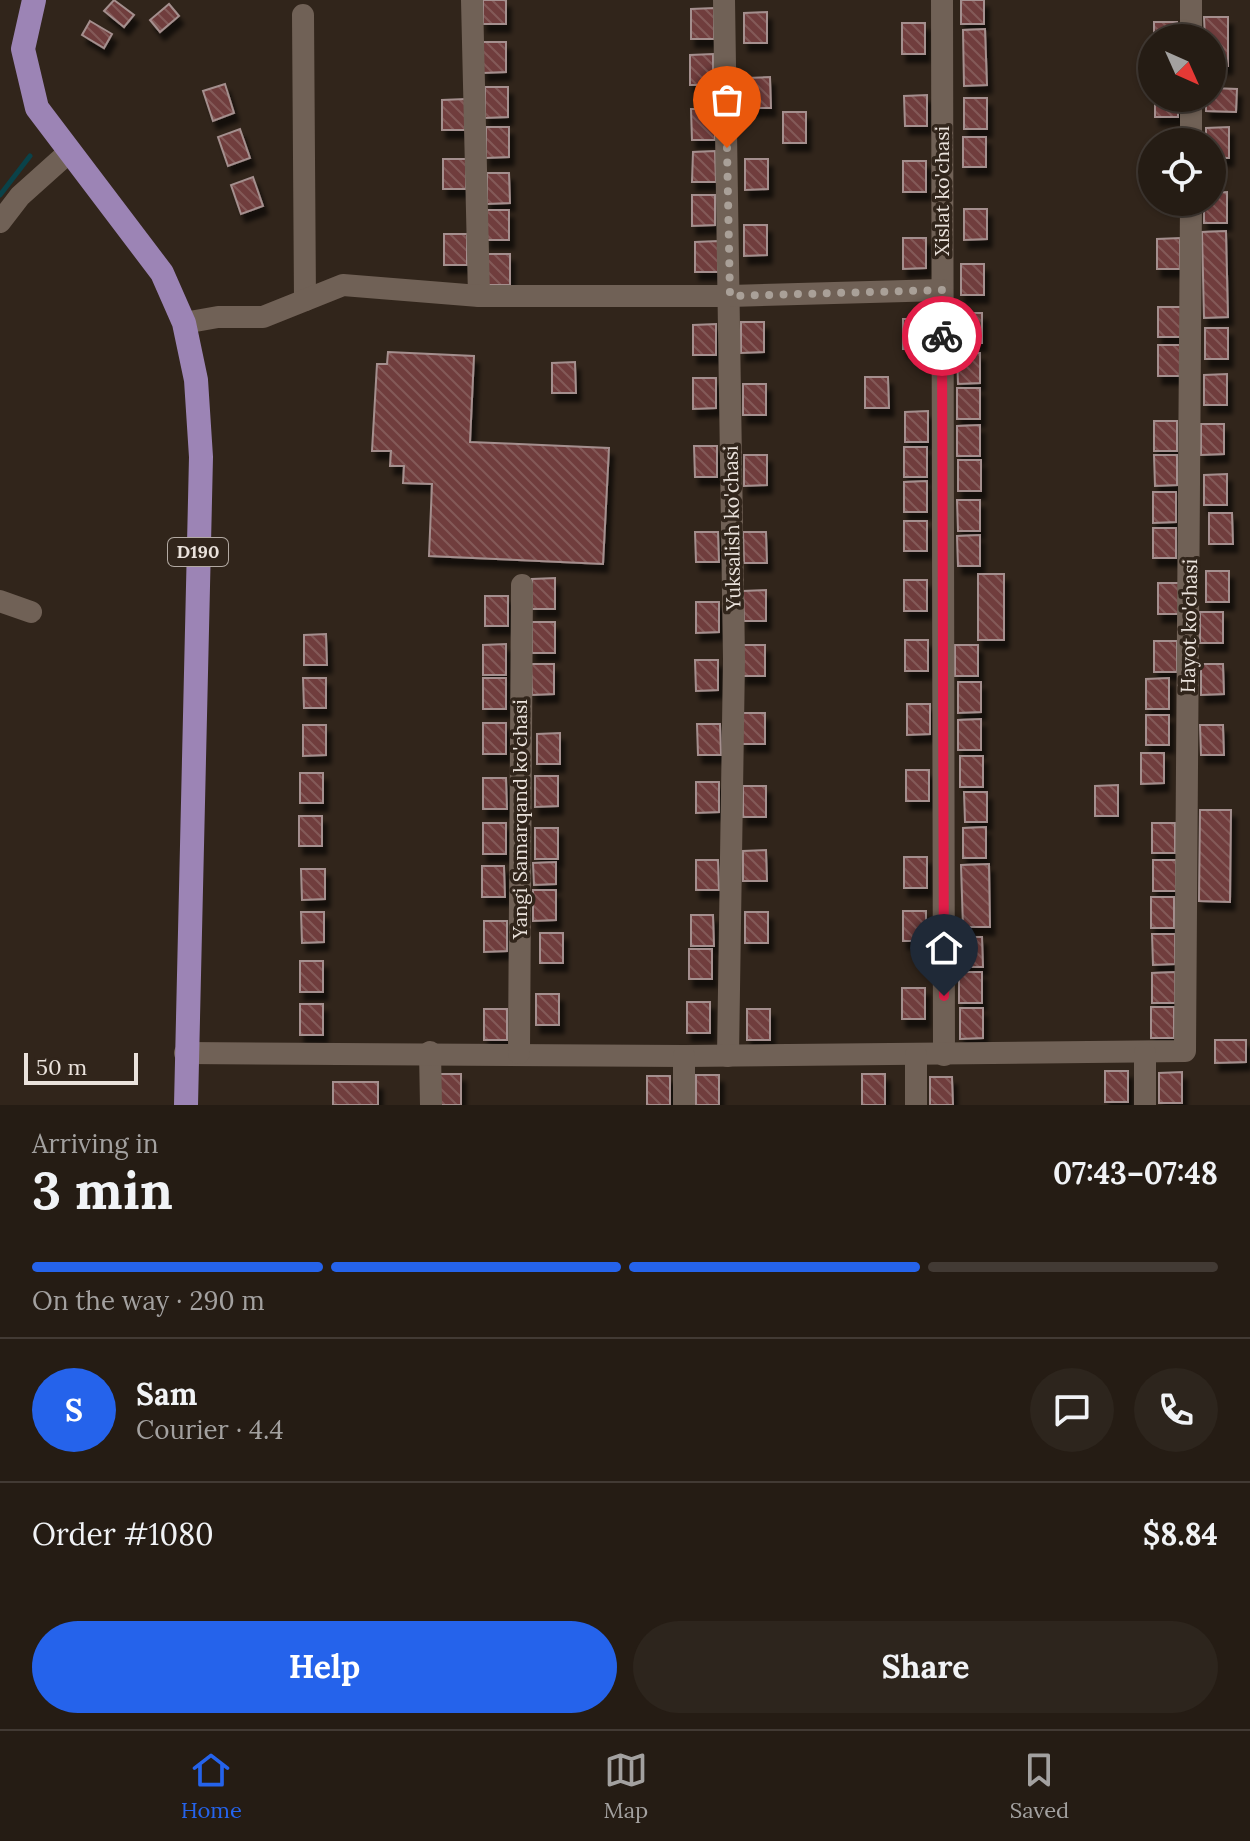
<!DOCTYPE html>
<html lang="en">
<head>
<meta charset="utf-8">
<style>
  body { margin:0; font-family:Lora,serif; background:#2d251d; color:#f1f3f6; height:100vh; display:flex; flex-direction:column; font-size:30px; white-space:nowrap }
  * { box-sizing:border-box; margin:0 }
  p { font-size:26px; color:#a3a1a0 }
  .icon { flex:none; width:44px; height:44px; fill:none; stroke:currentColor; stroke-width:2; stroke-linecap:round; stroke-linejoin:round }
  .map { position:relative; height:1105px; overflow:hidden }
  .panel { display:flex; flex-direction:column; background:#251c14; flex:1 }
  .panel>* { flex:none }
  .needle { width:52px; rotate:135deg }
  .buttons { position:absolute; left:1138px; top:24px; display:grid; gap:16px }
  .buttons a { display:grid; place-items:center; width:88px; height:88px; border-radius:50%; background:#251c14; box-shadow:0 2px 6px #0004,0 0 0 2px #423a34; font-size:40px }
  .scale { position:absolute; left:24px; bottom:20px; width:114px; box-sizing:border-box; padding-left:8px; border:4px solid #eae2dc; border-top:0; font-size:22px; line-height:28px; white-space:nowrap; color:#eae2dc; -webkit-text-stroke:6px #31251b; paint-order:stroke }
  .pin { position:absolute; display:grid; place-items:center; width:68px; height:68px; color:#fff; margin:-82px -34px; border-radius:50% 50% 50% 0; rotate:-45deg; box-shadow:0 0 8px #0007 }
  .pin .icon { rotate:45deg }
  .courier { position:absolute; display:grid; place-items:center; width:80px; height:80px; margin:-40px; border:6px solid #e11d48; border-radius:50%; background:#fff; color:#222; box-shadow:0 2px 10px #0007 }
  .overview em { font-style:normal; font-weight:800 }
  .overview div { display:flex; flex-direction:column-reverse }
  .overview { display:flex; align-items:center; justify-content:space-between; height:136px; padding:0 32px }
  h1 { font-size:52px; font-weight:800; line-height:60px }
  .bar { display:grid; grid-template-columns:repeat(4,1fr); gap:12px 8px; align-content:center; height:96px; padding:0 32px }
  .bar i { height:10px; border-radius:6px; background:#423a34 }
  .bar .active { background:#2563eb }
  .bar p { grid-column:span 4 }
  .line { display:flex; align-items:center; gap:20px; padding:0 32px; border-top:2px solid #423a34 }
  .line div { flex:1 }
  .round { display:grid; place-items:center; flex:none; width:84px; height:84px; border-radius:42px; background:#2d251d }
  .button { display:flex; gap:16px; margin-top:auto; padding:16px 32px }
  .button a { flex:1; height:92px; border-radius:48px; background:#2563eb; color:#fff; font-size:32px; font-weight:800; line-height:92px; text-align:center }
  .button a+a { background:#2d251d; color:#f1f3f6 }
  .tab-bar { display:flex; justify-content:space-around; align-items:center; height:112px; border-top:2px solid #423a34; background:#251c14; font-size:22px; color:#a3a1a0 }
  .tab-bar a { display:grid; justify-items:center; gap:4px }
  .tab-bar .active { color:#2563eb }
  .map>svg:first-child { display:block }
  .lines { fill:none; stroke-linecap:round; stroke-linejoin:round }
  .stream { stroke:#0a4249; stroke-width:5 }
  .building { fill:url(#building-back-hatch); stroke:#a48f8e; stroke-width:2; filter:url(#shadow) }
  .minor { stroke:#706156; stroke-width:22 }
  .major { stroke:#9c84b5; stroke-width:24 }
  .done { stroke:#a9a098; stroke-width:8; stroke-dasharray:0 14.4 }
  .route { stroke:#e11d48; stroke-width:10 }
  .labels { text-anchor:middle; stroke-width:7; stroke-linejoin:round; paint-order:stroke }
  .shield { fill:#31251b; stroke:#b2a9a2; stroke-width:2 }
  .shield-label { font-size:18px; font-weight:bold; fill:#eae2dc }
  .street-label { font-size:20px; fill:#eae2dc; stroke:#31251b }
</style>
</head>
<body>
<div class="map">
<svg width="1250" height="1105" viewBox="0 0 1250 1105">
  <defs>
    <pattern id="building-back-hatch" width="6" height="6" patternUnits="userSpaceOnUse" patternTransform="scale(2)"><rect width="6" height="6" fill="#6f3e3c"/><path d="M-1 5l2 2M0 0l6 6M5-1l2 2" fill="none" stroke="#845a58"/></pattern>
    <filter id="shadow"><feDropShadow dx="4.5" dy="8" stdDeviation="2" flood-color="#0009"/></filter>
  </defs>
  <rect width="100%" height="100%" fill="#31251b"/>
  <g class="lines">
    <!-- stream -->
    <path class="stream" d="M0 195 30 156"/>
  </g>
  <!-- building -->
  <g class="building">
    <path d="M114 0 134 15 124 27 104 11Z"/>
    <rect x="483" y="0" width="23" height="24"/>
    <rect x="961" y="0" width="23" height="24"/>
    <path d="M169 4 179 16 160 32 150 20Z"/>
    <path d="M714 8V39H691V9Z"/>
    <path d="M767 12V43H744V13Z"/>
    <path d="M1204 17H1228V66H1212V38H1205Z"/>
    <path d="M90 21 112 34 104 48 82 35Z"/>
    <rect x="1154" y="22" width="23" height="16"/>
    <rect x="902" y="23" width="23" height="31"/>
    <path d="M985 29 987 85 964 86 963 30Z"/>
    <path d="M483 42H506V72L483 73Z"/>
    <path d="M713 54V85H690V55Z"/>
    <path d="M770 77 771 108H747V78Z"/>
    <path d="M225 84 234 113 213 121 203 91Z"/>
    <path d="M485 87H508V117L485 118Z"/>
    <path d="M1212 88 1237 89 1236 112 1206 111V98H1212Z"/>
    <path d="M927 95V126H905L904 96Z"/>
    <rect x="964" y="98" width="23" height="31"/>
    <rect x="1155" y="98" width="23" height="19"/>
    <path d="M465 99V130H442V100Z"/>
    <path d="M691 109H715V140H692Z"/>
    <rect x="783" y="112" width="23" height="31"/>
    <path d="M486 127H509V157L486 158Z"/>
    <path d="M1229 127V158H1212V142H1206V128Z"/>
    <path d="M240 129 250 158 228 166 218 137Z"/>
    <rect x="963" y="137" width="23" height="30"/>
    <path d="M715 151 716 182H692L693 152Z"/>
    <rect x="443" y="159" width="23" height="30"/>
    <path d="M745 159H768V189L745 190Z"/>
    <rect x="903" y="161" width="23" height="31"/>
    <path d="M487 173H509L510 203 487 204Z"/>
    <path d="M253 177 263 206 241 214 231 185Z"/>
    <path d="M1227 192V223H1204V202H1212V193Z"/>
    <path d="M692 195H715V225L692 226Z"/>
    <path d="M964 209H987V239L964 240Z"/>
    <rect x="486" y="210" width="23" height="30"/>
    <path d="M744 225H767V255L744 256Z"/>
    <path d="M1226 231 1228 317 1204 318 1202 232Z"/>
    <rect x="444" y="234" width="23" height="31"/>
    <path d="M903 238H926V268L903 269Z"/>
    <path d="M1180 238V269H1157V239Z"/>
    <path d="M718 241V272H695V242Z"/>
    <path d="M487 254H510V285H488Z"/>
    <rect x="961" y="264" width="23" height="31"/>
    <rect x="1158" y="307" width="23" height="30"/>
    <rect x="959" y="313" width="23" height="30"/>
    <path d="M903 319H925L926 349H903Z"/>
    <path d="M741 322H764V352L741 353Z"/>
    <path d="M716 324V355H693V325Z"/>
    <rect x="1205" y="328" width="23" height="31"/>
    <rect x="1158" y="345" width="23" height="31"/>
    <path d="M388 352 474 356 470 442 609 448 603 564 429 556 432 484 403 483 404 466H390L391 451H372L377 364H387Z"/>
    <path d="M957 353H980V383L958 384Z"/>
    <path d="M575 362 576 393H552V363Z"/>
    <path d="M1227 374V405H1204V375Z"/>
    <path d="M865 377H888L889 408H865Z"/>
    <path d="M693 378H716V408L693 409Z"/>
    <rect x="743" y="384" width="23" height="31"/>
    <rect x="957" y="388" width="23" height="31"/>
    <path d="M928 411V442H905V412Z"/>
    <rect x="1154" y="421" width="23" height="30"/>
    <path d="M1201 424H1224V454L1201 455Z"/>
    <path d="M980 425V456H957V426Z"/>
    <path d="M694 446H717V477H695Z"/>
    <rect x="904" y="447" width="23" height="30"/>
    <path d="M744 455H767V485L744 486Z"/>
    <path d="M1154 455H1177V485L1155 486Z"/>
    <rect x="958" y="460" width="23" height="31"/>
    <path d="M1227 474V505H1204V475Z"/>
    <path d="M927 481V512H904V482Z"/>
    <path d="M1153 492H1176V522L1153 523Z"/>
    <path d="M957 500H980V531H958Z"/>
    <path d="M1209 513H1232L1233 544H1209Z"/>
    <rect x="904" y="521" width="23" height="30"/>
    <rect x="1153" y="528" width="23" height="30"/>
    <path d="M695 532H718L719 562H696Z"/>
    <path d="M743 532H766L767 563H744Z"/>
    <path d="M980 535V566H958L957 536Z"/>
    <rect x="1206" y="571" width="23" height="31"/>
    <rect x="978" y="574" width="26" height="66"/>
    <path d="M555 578V609H532V579Z"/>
    <rect x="904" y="580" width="23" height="31"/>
    <path d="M1158 583H1180L1181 614H1158Z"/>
    <path d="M766 590V621H744L743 591Z"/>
    <rect x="485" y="596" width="23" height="30"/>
    <path d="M696 602H719V632L696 633Z"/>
    <rect x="1200" y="612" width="23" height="31"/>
    <rect x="532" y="622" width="23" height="31"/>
    <path d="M326 634 327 665H304V635Z"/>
    <rect x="905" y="640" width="23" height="31"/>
    <rect x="1154" y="641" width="23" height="31"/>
    <path d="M506 644V675H483V645Z"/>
    <rect x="742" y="645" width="23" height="31"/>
    <rect x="955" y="645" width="23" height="31"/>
    <path d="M695 660H718V690L696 691Z"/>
    <path d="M531 664H554V694L532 695Z"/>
    <path d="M1201 664H1223L1224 694 1201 695Z"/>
    <path d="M303 678H326V708H304Z"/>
    <rect x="483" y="678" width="23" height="31"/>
    <path d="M1169 678V709H1146V679Z"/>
    <path d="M958 682H981V712L958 713Z"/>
    <path d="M907 704H930V734L907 735Z"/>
    <rect x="742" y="713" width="23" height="31"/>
    <rect x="1146" y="715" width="23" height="30"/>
    <path d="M981 719V750H958V720Z"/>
    <rect x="483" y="723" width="23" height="31"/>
    <path d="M697 724H720L721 755H698Z"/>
    <path d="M303 725H326V755L303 756Z"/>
    <path d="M1200 725H1223L1224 755H1201Z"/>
    <path d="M560 733V764H537V734Z"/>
    <path d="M1141 753H1164V783L1141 784Z"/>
    <rect x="960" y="756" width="23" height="31"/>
    <rect x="906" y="770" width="23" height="31"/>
    <rect x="300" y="773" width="23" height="30"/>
    <path d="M535 776H558V806L535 807Z"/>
    <path d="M483 778H506L507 809H483Z"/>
    <path d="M696 782H719V812L696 813Z"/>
    <path d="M1118 785V816H1095V786Z"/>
    <rect x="743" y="786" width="23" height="31"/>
    <path d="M964 792H987V822H965Z"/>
    <path d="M1200 810H1231L1230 902 1199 901Z"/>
    <rect x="299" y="816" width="23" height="30"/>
    <rect x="483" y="823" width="23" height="31"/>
    <rect x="1152" y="823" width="23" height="30"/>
    <path d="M986 827V858H963V828Z"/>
    <rect x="535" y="828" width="23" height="31"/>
    <path d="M766 850 767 881H743V851Z"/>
    <rect x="904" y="857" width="23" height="31"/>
    <path d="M696 860H718L719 890H696Z"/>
    <rect x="1153" y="860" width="23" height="31"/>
    <path d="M556 862V884L534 885 533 863Z"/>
    <path d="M989 864 990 927H963L961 865Z"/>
    <path d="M482 866H504L505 897H482Z"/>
    <path d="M301 869H325V899L302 900Z"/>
    <path d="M533 890H556V920L533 921Z"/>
    <rect x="1151" y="897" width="23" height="31"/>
    <rect x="903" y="911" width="23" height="30"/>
    <path d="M301 912H324V942L302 943Z"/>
    <rect x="745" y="912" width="23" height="31"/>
    <path d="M691 915H713L714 946H691Z"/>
    <path d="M484 921H507V951L484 952Z"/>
    <rect x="540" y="933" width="23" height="30"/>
    <path d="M1152 934H1175V964L1153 965Z"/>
    <path d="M959 937H982L983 967H960Z"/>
    <rect x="689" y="949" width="23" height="30"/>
    <rect x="300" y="961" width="23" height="31"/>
    <rect x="959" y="972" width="23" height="31"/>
    <path d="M1175 972V1003H1152V973Z"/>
    <rect x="902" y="988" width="23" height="31"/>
    <rect x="536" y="994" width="23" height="31"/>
    <rect x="687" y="1002" width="23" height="31"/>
    <rect x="300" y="1004" width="23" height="31"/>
    <rect x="1151" y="1007" width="23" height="31"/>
    <path d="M960 1008H983V1038L960 1039Z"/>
    <rect x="484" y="1009" width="23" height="31"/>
    <rect x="747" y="1009" width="23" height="31"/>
    <path d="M1215 1040H1246V1062L1215 1063Z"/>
    <rect x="1105" y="1071" width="23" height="31"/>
    <path d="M1182 1072V1103H1159V1073Z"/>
    <rect x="438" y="1074" width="23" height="31"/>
    <rect x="862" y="1074" width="23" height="31"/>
    <rect x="696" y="1075" width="23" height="30"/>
    <rect x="647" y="1076" width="23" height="29"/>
    <path d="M930 1077H952L953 1105H930Z"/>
    <rect x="333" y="1082" width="45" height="23"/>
  </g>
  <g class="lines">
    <!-- minor -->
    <g class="minor">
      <path d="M472 0 479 296"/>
      <path d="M724 0 734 659 728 1056"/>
      <path d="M942 0 944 1055"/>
      <path d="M1191 0V38"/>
      <path d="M303 15 305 300"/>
      <path d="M1191 98V142"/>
      <path d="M0 222 20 196 68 153"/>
      <path d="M184 323 218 317H263L343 285 479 296H730L942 290"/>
      <path d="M0 601 31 612"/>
      <path d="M430 1052 431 1105"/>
      <path d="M185 1053 684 1056 1185 1051 1191 202"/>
      <path d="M519 1053 522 585"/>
      <path d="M1145 1053V1105"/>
      <path d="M684 1056V1105"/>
      <path d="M916 1105V1055"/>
    </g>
    <!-- major -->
    <path class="major" d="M34 0 23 49 37 108 162 273 184 323 196 380 201 457 186 1105"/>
  </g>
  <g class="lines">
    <!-- done -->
    <path class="done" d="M727 148 730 296 942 290V336"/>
    <!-- route -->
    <path class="route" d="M942 336 944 996"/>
  </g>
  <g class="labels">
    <!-- shield labels -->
    <rect class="shield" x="168" y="538" width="60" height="28" rx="6"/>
    <g class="shield-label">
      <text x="198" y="558">D190</text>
    </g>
    <!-- street labels -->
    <g class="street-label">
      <text transform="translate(942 191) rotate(-90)" y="7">Xislat ko'chasi</text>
      <text transform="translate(732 528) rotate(-91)" y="7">Yuksalish ko'chasi</text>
      <text transform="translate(1189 626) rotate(-89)" y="7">Hayot ko'chasi</text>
      <text transform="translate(520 819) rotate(-90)" y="7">Yangi Samarqand ko'chasi</text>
    </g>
  </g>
</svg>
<div class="buttons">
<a><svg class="needle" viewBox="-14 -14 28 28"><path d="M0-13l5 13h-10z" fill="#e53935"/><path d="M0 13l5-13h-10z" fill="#a3a1a0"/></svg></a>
<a><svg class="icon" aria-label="locate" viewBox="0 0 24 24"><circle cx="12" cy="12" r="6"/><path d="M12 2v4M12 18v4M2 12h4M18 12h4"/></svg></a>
</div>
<div class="scale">50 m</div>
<div class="pin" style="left:727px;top:148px;background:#ea580c"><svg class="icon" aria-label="bag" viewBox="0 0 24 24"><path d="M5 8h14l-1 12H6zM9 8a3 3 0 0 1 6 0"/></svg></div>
<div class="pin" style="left:944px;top:996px;background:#1f2937"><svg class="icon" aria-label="home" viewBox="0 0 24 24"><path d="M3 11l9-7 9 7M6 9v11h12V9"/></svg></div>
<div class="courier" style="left:942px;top:336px"><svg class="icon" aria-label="bike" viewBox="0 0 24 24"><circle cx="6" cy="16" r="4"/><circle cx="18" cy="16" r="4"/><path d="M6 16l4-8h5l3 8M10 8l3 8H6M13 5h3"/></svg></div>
</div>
<section class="panel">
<div class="overview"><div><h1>3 min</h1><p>Arriving in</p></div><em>07:43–07:48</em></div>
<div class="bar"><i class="active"></i><i class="active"></i><i class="active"></i><i></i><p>On the way · 290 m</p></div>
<div class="line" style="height:144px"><b class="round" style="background:#2563eb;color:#fff">S</b><div><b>Sam</b><p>Courier · 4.4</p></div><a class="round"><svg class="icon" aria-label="chat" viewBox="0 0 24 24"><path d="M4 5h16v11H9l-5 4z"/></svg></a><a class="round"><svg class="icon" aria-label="phone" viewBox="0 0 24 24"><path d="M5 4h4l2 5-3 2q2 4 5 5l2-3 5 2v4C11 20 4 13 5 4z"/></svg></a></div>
<div class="line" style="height:104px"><div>Order #1080</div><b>$8.84</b></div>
<div class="button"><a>Help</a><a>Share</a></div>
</section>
<nav class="tab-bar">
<a class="active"><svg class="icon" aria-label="home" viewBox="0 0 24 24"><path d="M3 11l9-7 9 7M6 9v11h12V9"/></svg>Home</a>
<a><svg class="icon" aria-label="map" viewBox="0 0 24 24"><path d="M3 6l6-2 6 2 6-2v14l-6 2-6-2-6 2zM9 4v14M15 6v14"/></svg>Map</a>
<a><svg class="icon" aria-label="saved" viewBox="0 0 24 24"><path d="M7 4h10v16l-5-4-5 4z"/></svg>Saved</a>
</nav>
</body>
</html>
